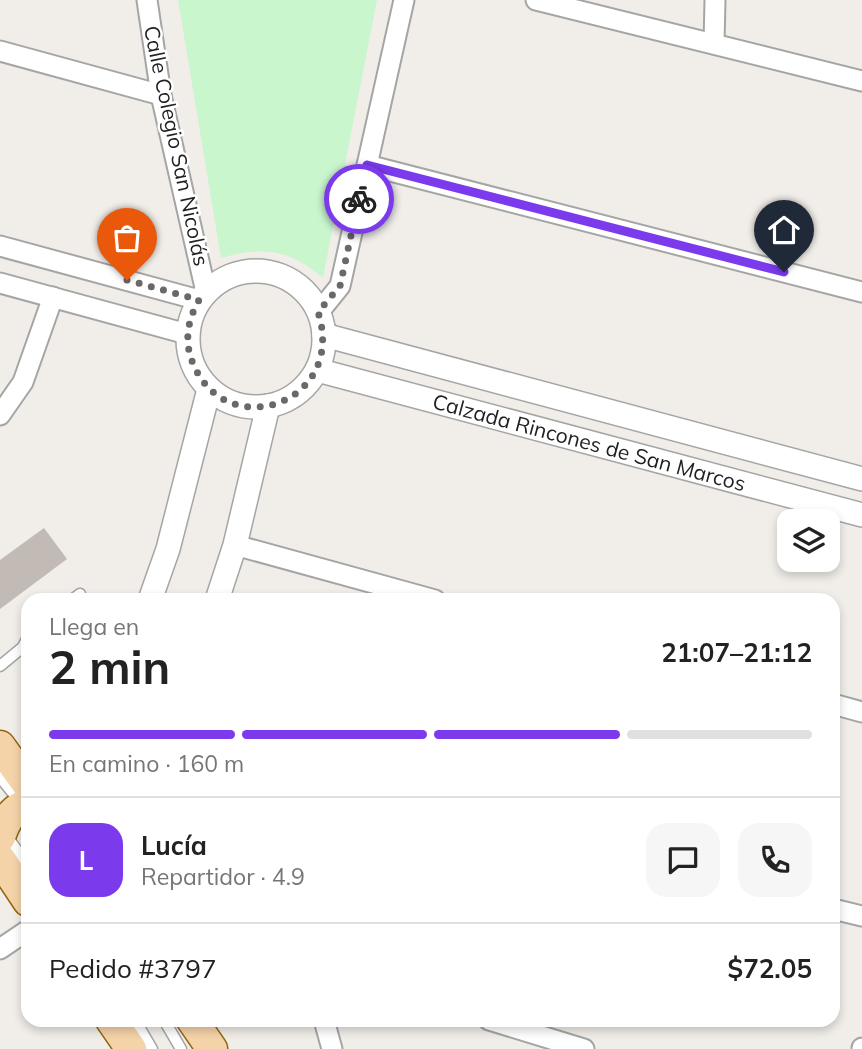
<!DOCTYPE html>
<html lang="es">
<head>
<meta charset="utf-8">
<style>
  body { margin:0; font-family:Mulish,sans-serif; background:#f6f6f6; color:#222; height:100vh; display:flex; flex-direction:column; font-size:26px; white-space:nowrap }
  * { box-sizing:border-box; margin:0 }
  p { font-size:23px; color:#767676 }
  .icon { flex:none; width:38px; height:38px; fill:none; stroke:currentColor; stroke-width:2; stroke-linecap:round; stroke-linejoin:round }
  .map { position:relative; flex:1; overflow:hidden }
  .drawer { position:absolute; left:21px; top:593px; width:819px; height:434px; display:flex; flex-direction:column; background:#fff; border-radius:21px; box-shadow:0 4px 10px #0003 }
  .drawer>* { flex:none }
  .tools { position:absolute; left:777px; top:509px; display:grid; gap:14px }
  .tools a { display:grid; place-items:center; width:63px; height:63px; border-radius:14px; background:#fff; box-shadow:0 4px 10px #0003; font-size:35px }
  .pin { position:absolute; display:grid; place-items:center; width:60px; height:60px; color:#fff; margin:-72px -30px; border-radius:50% 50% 50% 0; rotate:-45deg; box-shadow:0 0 7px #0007 }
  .pin .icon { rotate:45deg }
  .courier { position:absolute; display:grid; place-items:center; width:70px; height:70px; margin:-35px; border:5px solid #7c3aed; border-radius:50%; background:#fff; color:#222; box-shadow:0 2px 9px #0007 }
  .overview em { font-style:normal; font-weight:700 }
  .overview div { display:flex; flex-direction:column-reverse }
  .overview { display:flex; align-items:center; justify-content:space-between; height:119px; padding:0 28px }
  h1 { font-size:46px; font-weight:700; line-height:52px }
  .bar { display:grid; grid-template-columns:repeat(4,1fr); gap:10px 7px; align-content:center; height:84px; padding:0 28px }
  .bar i { height:9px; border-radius:5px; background:#e0e0e0 }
  .bar .active { background:#7c3aed }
  .bar p { grid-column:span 4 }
  .line { display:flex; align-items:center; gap:18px; padding:0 28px; border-top:2px solid #e0e0e0 }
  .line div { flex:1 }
  .round { display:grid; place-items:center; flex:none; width:74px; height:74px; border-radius:21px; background:#f6f6f6 }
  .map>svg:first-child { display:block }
  .park { fill:#caf6cd }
  .building { fill:#c1bab5 }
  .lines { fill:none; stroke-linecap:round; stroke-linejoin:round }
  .service-casing { stroke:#a5a5a5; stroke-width:13 }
  .minor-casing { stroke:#a5a5a5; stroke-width:23 }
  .tertiary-casing { stroke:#a5a5a5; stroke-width:26 }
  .primary-casing { stroke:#93640c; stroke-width:33 }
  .service { stroke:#fff; stroke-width:10 }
  .minor { stroke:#fff; stroke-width:19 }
  .tertiary { stroke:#fff; stroke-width:23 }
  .primary { stroke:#f5d3a9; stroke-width:30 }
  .done { stroke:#6a6967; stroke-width:7; stroke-dasharray:0 12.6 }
  .route { stroke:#7c3aed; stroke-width:9 }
  .labels { text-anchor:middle; stroke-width:5; stroke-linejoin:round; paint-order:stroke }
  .street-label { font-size:21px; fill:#212121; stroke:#fff }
</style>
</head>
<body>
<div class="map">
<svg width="862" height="1049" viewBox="0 0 862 1049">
  <rect width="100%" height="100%" fill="#f1eee9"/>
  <!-- park -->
  <path class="park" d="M178 0H377L323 278C289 249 263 246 221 258Z"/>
  <!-- building -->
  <path class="building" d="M44 528 67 559 0 609V560Z"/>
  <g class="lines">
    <defs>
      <g id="service">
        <path d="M72 600 80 594"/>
        <path d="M0 666 23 647 28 637"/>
        <path d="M0 777 20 802"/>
        <path d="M6 835 28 866"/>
        <path d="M135 1020 152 1049"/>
        <path d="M164 1020 181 1049"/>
      </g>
      <g id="minor">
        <path d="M147 0 161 95 206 292"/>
        <path d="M536 0 862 81"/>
        <path d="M714 44 715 0"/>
        <path d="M0 51 161 95"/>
        <path d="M367 165 862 292"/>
        <path d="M0 246 199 300"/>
        <path d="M0 283 187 334"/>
        <path d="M319 312 340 286 404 0"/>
        <path d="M0 415 23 382 53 297"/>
        <path d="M235 545 435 600"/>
        <path d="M833 704 862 712"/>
        <path d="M833 909 862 916"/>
        <path d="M0 949 28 930"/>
        <path d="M324 1020 332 1049"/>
        <path d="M489 1020 584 1049"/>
        <path d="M862 1049V1048"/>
      </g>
      <g id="tertiary">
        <circle cx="256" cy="339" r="68"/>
        <path d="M324 335 862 479"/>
        <path d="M317 370 862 515"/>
        <path d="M150 600 168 549 209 389"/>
        <path d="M217 600 235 545 268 406"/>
      </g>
      <g id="primary">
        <path d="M0 746 28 785"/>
        <path d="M0 837C5 822 12 808 28 804"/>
        <path d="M0 859 28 901"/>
        <path d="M111 1020 131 1049"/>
        <path d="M192 1020 212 1049"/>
      </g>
    </defs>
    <!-- service casing -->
    <use href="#service" class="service-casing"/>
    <!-- minor casing -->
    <use href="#minor" class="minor-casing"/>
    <!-- tertiary casing -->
    <use href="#tertiary" class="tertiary-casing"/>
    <!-- primary casing -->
    <use href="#primary" class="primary-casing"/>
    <!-- service -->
    <use href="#service" class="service"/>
    <!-- minor -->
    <use href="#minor" class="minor"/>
    <!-- tertiary -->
    <use href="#tertiary" class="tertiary"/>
    <!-- primary -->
    <use href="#primary" class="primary"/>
  </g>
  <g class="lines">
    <!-- done -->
    <path class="done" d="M127 280 199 300C188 319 184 340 192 361 224 446 348 404 318 312L340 286 359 199"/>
    <!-- route -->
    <path class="route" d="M359 199 367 165 784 272"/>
  </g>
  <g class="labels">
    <!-- street labels -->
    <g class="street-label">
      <text transform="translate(176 146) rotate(78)" y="7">Calle Colegio San Nicolás</text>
      <text transform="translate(589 443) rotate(15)" y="7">Calzada Rincones de San Marcos</text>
    </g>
  </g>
</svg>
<div class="tools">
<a><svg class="icon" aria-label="layers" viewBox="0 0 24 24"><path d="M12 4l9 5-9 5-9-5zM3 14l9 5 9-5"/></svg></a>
</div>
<div class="pin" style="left:127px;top:280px;background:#ea580c"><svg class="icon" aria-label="bag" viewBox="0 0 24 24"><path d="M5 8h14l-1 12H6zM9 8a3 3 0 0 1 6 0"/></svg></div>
<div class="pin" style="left:784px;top:272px;background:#1f2937"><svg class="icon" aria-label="home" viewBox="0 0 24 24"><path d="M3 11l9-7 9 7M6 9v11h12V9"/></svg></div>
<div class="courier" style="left:359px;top:199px"><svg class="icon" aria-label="bike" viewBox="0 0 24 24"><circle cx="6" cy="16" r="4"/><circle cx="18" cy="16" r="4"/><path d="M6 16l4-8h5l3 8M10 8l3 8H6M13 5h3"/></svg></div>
<section class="drawer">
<div class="overview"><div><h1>2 min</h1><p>Llega en</p></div><em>21:07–21:12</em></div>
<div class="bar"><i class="active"></i><i class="active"></i><i class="active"></i><i></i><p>En camino · 160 m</p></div>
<div class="line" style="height:126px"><b class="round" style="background:#7c3aed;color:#fff">L</b><div><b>Lucía</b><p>Repartidor · 4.9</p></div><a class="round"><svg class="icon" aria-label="chat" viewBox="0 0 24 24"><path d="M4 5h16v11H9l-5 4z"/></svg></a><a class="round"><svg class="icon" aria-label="phone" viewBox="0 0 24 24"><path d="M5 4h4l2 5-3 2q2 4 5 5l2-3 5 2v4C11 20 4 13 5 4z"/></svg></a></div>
<div class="line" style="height:91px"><div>Pedido #3797</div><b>$72.05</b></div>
</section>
</div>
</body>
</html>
